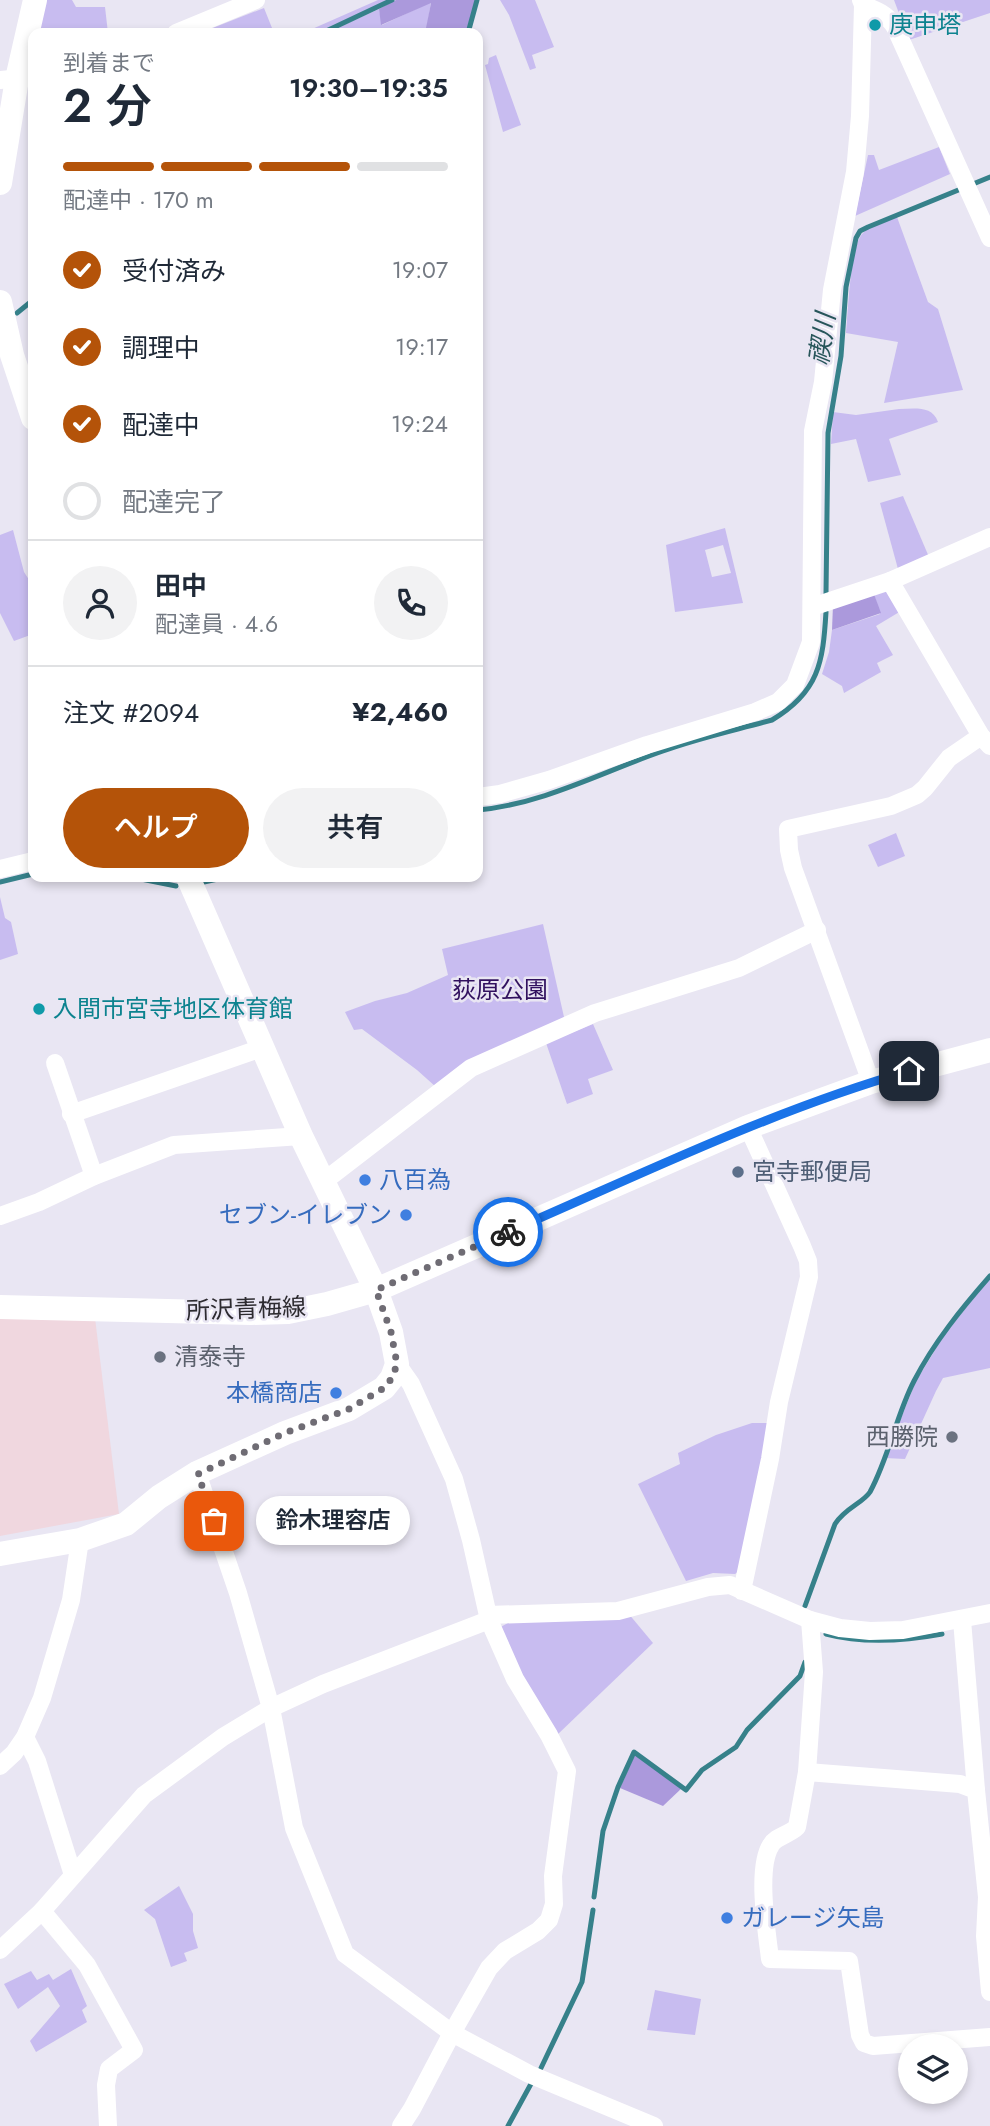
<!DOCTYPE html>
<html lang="ja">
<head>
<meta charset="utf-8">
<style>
  body { margin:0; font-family:Jost,"Noto Sans JP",sans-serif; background:#f2f2f3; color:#1f2937; height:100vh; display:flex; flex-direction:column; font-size:26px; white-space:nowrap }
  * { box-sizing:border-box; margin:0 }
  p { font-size:23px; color:#747a83 }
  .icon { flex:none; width:38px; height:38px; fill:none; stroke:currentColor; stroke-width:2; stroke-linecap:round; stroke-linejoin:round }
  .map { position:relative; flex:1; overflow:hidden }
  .side { position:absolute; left:28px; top:28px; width:455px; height:854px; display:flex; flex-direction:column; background:#fff; border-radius:14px; box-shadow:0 4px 10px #0003 }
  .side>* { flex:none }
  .buttons { position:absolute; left:898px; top:2034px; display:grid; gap:14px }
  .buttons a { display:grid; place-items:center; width:70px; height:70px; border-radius:50%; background:#fff; box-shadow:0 4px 10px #0003; font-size:35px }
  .pin { position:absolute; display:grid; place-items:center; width:60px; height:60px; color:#fff; margin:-30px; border-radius:14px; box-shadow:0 4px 10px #0006 }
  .courier { position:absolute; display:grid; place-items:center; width:70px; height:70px; margin:-35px; border:5px solid #1a73e8; border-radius:50%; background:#fff; color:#222; box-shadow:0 2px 9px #0007 }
  .bubble { position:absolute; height:49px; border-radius:24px; background:#fff; box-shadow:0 4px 10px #0003; font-size:23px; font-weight:600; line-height:49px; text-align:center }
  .overview em { font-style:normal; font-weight:600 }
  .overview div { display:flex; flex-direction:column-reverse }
  .overview { display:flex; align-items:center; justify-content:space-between; height:119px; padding:0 35px }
  h1 { font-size:46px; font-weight:600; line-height:52px }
  .bar { display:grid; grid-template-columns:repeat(4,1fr); gap:10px 7px; align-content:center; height:84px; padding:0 35px }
  .bar i { height:9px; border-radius:5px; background:#e0e1e3 }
  .bar .selected { background:#b45309 }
  .bar p { grid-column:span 4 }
  .line { display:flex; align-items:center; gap:18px; padding:0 35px; border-top:2px solid #e0e1e3 }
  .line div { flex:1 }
  .round { display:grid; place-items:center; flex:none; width:74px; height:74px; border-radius:37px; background:#f2f2f3 }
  ol { padding:0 35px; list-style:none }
  li { display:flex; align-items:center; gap:21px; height:77px }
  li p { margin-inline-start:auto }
  li .icon { padding:7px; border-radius:50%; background:#b45309; color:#fff; stroke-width:4 }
  li:last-child { color:#747a83 }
  li i { width:38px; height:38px; border:4px solid #e0e1e3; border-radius:50% }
  .button { display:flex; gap:14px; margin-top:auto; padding:14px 35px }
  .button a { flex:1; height:80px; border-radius:42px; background:#b45309; color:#fff; font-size:28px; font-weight:600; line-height:80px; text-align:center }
  .button a+a { background:#f2f2f3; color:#1f2937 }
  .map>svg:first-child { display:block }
  .education { fill:#f0d7df }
  .green { fill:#c8bcf0; fill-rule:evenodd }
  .forest { fill:#ab99dc }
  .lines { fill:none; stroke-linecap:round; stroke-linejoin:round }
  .stream { stroke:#36818a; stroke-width:5 }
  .street { stroke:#fff; stroke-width:18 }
  .secondary { stroke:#fff; stroke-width:24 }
  .done { stroke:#6f6c74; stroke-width:7; stroke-dasharray:0 12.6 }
  .route { stroke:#1a73e8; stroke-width:9 }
  .culture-dot { fill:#0f9aa8; stroke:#e9e6f3; stroke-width:2.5 }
  .service-dot { fill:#5c6f8a; stroke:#e9e6f3; stroke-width:2.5 }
  .shop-dot { fill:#3f7fe0; stroke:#e9e6f3; stroke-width:2.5 }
  .worship-dot { fill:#6b7280; stroke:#e9e6f3; stroke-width:2.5 }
  .labels { text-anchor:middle; stroke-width:5; stroke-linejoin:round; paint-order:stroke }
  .culture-label { font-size:24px; fill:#0d838f; stroke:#e9e6f3; text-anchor:start }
  .park-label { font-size:24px; fill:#31115f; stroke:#e9e6f3 }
  .service-label { font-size:24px; fill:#4e5e75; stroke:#e9e6f3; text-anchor:start }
  .shop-label { font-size:24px; fill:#366cbe; stroke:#e9e6f3; text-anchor:start }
  .street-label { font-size:24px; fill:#2d2b30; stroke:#e9e6f3 }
  .worship-label { font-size:24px; fill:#5b616d; stroke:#e9e6f3; text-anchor:start }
  .water-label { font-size:26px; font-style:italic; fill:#27555a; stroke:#e9e6f3 }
</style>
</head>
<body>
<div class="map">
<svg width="990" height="2126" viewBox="0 0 990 2126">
  <rect width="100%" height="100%" fill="#e9e6f3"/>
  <!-- education -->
  <path class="education" d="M0 1316 95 1318 119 1514 0 1536Z"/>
  <!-- green -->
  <g class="green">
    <path d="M46 0H72L76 7H105L108 33H39Z"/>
    <path d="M378 0H391L318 33H303Z"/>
    <path d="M500 0H535L554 47 532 55 536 68 530 70 509 15Z"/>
    <path d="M894 0H990V13L909 40Z"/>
    <path d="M431 2 426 33H434H326L379 9 382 25Z"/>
    <path d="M264 8 274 33H206L205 31Z"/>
    <path d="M496 55 521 125 503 132 485 65 488 64 489 58Z"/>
    <path d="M939 147 950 174 855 216 868 155H874L879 170Z"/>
    <path d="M897 217 928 302 938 309 963 390 884 403 898 342 846 333C848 313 850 248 862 234 870 225 886 221 897 217Z"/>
    <path d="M899 409C914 409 932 405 938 422L889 439 901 475 868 482 856 439 831 444 833 412 856 415Z"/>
    <path d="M903 496 929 557 898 569 880 503Z"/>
    <path d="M725 528 743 603 675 612 666 545ZM723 545 731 573 712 577 705 550Z"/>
    <path d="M13 530 24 572 33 586V634L14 641 0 613V535Z"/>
    <path d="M883 591 891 593 901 611 876 626 893 655 877 663 881 672 844 693 842 686 822 674 829 652 832 630 880 614 874 594Z"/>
    <path d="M896 833 905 856 878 867 868 845Z"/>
    <path d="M0 897 5 918 11 922 18 954 0 960Z"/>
    <path d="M543 924 564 1017 561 1024 436 1087 417 1070 362 1029 354 1030 345 1012 375 1001 407 993 448 975 442 949Z"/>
    <path d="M593 1024 613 1070 588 1079 593 1094 567 1104 546 1043Z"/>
    <path d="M990 1278V1368L943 1378 936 1391 905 1459 885 1458 916 1381 945 1334Z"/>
    <path d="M752 1423H772L743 1568 735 1574 713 1573 686 1581 638 1484 680 1464 678 1453 716 1435Z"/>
    <path d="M628 1613 653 1643 556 1736 520 1676 499 1628 513 1620Z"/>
    <path d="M179 1886 193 1914V1931L198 1948 184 1953 187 1961 171 1967 155 1919 144 1910Z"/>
    <path d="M71 1969 87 2006 82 2010 87 2022 36 2052 30 2041 60 2006 48 1987 18 2009 4 1984 31 1971 37 1980 49 1974 53 1980Z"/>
    <path d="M655 1990 701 1999 695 2035 647 2030Z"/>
  </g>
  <!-- forest -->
  <g class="forest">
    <path d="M396 0H477L468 33H425L431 3 381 25 379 9Z"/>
    <path d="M874 594 881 613 832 630 833 605Z"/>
    <path d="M636 1752 683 1787 663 1806 620 1788Z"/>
  </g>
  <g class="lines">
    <!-- stream -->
    <g class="stream">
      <path d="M322 33 392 0"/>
      <path d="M468 33 477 0"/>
      <path d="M17 313 33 300"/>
      <path d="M826 594 828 433 841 356 846 287 856 238 860 231 868 227 990 177"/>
      <path d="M478 810C543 804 602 772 663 751 698 738 736 730 772 720 819 692 823 662 826 612"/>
      <path d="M131 877 176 886"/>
      <path d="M0 882 33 874"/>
      <path d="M204 882 227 877"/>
      <path d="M805 1606 835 1524C845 1508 863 1503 870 1492 889 1457 896 1416 914 1381 934 1342 962 1308 990 1276"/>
      <path d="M826 1634C864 1644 904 1641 942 1634"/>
      <path d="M594 1897 603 1831 618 1787 634 1752 686 1790 702 1770 736 1747 747 1730 800 1676 805 1662"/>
      <path d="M541 2068 582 1982 593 1910"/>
      <path d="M508 2126 532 2082"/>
    </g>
    <!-- street -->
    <g class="street">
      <path d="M861 0 863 5C876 10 887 14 895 27L990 238"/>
      <path d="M176 33 256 0"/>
      <path d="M0 80 33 77"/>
      <path d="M890 581 981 736 990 746"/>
      <path d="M812 607 890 581 990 537"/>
      <path d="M478 797 500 794 549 780 647 745 755 712 778 702 795 685 811 642 813 431 823 382 832 290 855 172 860 116 863 5"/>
      <path d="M0 869 33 861"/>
      <path d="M55 1063 94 1176"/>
      <path d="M871 1082 793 868 789 850 788 829 891 806 917 795 925 788 949 758 981 736"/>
      <path d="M71 1114 262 1048"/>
      <path d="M323 1182 471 1068 595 1013 739 968 817 930"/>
      <path d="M0 1216 39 1202 94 1176 174 1145 301 1136"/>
      <path d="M397 1364 411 1384 454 1479 471 1540 489 1620 515 1679 549 1735 567 1771 553 1876 554 1904 549 1920 538 1931 505 1951 489 1968 452 2033 412 2109 401 2126"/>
      <path d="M197 1473 238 1593 271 1708 294 1828 345 1954 452 2033 529 2074 654 2126"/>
      <path d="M742 1591 770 1459 779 1402 809 1277 808 1261 802 1246 748 1127"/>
      <path d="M488 1615 618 1611 708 1587 730 1585 810 1620 840 1628 870 1631 903 1630 990 1613"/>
      <path d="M810 1620 814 1672 807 1772 797 1827C789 1835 776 1836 771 1845 756 1868 767 1932 770 1959L849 1961 860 2035 864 2043 873 2046 990 2037"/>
      <path d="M962 1620 976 1790"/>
      <path d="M25 1737 37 1761 73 1875"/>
      <path d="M0 1766 14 1753 25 1737 42 1698 71 1600 80 1540"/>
      <path d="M807 1772 960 1784 976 1790 987 1897 985 1936 990 1992"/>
      <path d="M42 1911 87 1965 134 2050 109 2069 106 2085 108 2126"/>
      <path d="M0 1950 42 1911 144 1795 223 1737 271 1708 323 1684 489 1620"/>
    </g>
    <!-- secondary -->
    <g class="secondary">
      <path d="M0 183 17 79 35 0"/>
      <path d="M0 302 12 355 33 418"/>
      <path d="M0 1307 251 1313 288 1312 327 1304 376 1290 748 1127 871 1082 990 1050"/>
      <path d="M0 1554 80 1540 126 1524 159 1497 197 1473 285 1433 349 1409 384 1388 392 1378 397 1364 391 1332 376 1290 301 1136 188 877"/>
    </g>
  </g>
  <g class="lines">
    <!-- done -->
    <path class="done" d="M214 1521 198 1474 285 1433 349 1409 384 1388 392 1378 397 1364 391 1332 376 1290 508 1232"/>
    <!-- route -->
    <path class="route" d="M508 1232C640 1175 770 1111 909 1071"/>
  </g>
  <!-- markers -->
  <g class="culture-dot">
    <circle cx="875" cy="25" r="7"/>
    <circle cx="39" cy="1009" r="7"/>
  </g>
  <circle class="service-dot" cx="738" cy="1172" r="7"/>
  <g class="shop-dot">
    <circle cx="365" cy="1180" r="7"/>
    <circle cx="406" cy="1215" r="7"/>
    <circle cx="336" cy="1393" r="7"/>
    <circle cx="727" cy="1918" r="7"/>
  </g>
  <g class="worship-dot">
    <circle cx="160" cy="1357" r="7"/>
    <circle cx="952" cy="1437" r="7"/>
  </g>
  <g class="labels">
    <!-- culture labels -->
    <g class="culture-label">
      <text x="889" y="33">庚申塔</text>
      <text x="53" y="1017">入間市宮寺地区体育館</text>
    </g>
    <!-- park labels -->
    <g class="park-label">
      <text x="500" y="998">荻原公園</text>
    </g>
    <!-- service labels -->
    <g class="service-label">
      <text x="752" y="1180">宮寺郵便局</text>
    </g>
    <!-- shop labels -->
    <g class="shop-label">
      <text x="379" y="1188">八百為</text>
      <text x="392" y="1223" text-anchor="end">セブン-イレブン</text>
      <text x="322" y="1401" text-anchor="end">本橋商店</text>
      <text x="741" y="1926">ガレージ矢島</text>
    </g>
    <!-- street labels -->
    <g class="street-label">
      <text transform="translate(246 1309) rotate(-2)" y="8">所沢青梅線</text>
    </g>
    <!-- worship labels -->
    <g class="worship-label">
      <text x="174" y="1365">清泰寺</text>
      <text x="938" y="1445" text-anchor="end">西勝院</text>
    </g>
    <!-- water labels -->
    <g class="water-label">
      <text transform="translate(822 339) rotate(-82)" y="9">禊川</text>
    </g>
  </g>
</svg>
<div class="buttons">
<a><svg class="icon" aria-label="layers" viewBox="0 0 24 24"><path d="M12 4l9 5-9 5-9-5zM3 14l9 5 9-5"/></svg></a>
</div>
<div class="pin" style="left:214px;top:1521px;background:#ea580c"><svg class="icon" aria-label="bag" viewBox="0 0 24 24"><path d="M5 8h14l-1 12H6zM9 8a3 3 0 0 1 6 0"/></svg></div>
<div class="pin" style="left:909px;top:1071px;background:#1f2937"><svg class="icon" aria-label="home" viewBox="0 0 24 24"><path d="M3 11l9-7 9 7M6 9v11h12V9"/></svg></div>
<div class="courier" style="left:508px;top:1232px"><svg class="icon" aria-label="bike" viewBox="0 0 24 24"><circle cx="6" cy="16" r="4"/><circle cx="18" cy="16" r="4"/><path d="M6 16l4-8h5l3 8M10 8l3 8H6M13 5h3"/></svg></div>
<div class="bubble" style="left:256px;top:1496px;width:154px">鈴木理容店</div>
<section class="side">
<div class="overview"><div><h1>2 分</h1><p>到着まで</p></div><em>19:30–19:35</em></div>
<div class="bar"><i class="selected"></i><i class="selected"></i><i class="selected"></i><i></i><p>配達中 · 170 m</p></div>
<ol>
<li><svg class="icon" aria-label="check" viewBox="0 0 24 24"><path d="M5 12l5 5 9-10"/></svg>受付済み<p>19:07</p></li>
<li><svg class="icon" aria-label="check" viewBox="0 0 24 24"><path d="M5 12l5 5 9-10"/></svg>調理中<p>19:17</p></li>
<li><svg class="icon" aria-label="check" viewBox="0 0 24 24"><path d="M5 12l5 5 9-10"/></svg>配達中<p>19:24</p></li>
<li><i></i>配達完了</li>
</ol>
<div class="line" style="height:126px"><a class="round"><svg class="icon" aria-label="person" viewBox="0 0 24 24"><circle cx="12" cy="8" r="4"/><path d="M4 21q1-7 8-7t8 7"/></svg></a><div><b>田中</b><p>配達員 · 4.6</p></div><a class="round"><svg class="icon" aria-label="phone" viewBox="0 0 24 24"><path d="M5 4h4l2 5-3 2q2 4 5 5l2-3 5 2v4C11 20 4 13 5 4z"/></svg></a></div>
<div class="line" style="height:91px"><div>注文 #2094</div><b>¥2,460</b></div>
<div class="button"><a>ヘルプ</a><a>共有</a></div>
</section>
</div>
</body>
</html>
